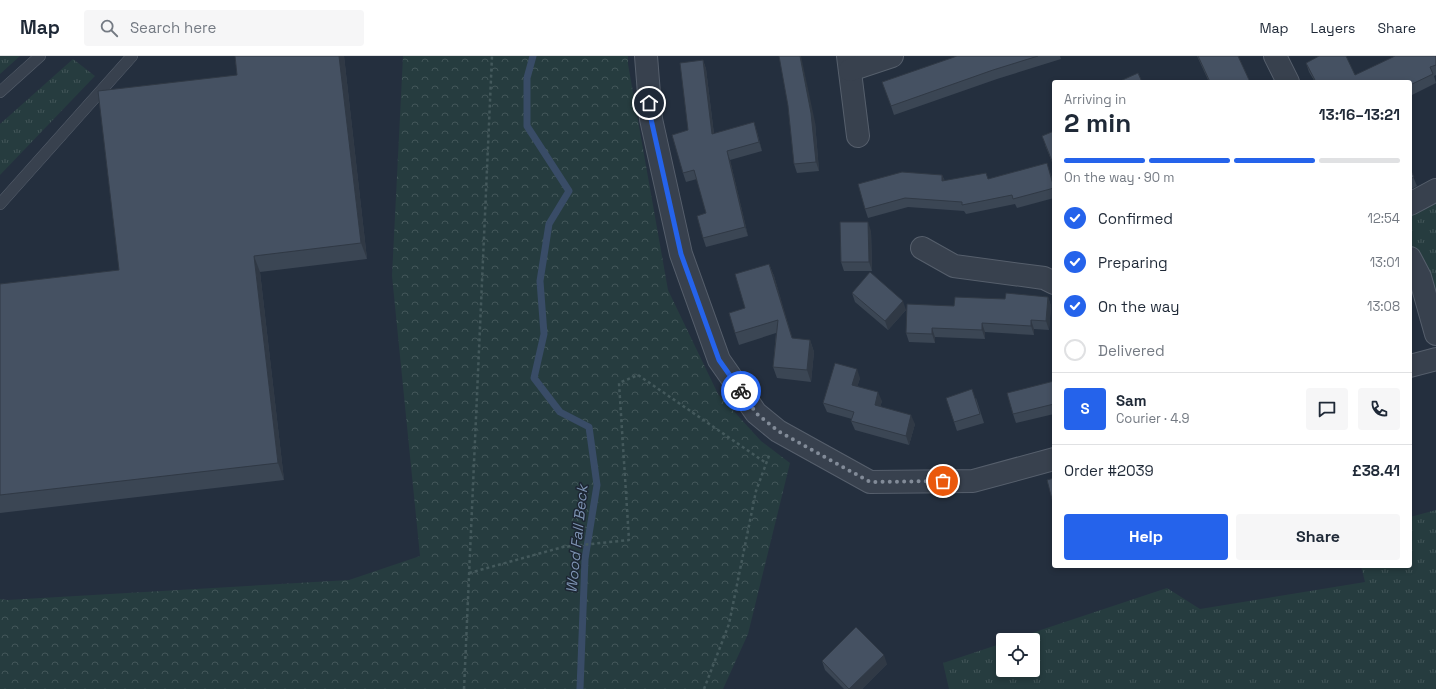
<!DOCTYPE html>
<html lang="en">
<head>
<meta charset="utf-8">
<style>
  body { margin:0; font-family:"Space Grotesk",sans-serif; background:#f6f6f7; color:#1f2937; height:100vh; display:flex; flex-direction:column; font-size:15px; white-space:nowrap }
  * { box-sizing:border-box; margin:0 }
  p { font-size:13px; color:#747a83 }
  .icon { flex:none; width:22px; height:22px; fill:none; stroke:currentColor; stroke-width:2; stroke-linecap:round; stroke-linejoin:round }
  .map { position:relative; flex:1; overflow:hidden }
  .details { position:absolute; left:1052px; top:24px; width:360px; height:488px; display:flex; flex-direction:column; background:#fff; border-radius:4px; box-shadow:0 2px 6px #0003 }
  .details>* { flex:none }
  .tools { position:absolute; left:996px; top:577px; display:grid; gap:8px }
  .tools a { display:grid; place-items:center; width:44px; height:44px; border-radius:4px; background:#fff; box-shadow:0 2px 6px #0003; font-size:20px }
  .pin { position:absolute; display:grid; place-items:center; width:34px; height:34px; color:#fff; margin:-17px; border:2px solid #fff; border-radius:50%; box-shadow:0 1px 4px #0007 }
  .courier { position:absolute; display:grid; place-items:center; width:40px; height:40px; margin:-20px; border:3px solid #2563eb; border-radius:50%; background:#fff; color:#222; box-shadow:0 1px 5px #0007 }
  .summary em { font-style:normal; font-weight:700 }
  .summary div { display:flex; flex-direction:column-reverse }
  .summary { display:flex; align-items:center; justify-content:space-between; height:68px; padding:0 12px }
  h1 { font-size:26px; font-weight:700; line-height:30px }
  .bar { display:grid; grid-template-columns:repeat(4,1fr); gap:6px 4px; align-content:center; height:48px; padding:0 12px }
  .bar i { height:5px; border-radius:3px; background:#e0e1e3 }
  .bar .current { background:#2563eb }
  .bar p { grid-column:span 4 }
  .line { display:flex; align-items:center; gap:10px; padding:0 12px; border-top:1px solid #e0e1e3 }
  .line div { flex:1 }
  .round { display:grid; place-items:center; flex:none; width:42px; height:42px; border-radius:4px; background:#f6f6f7 }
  ol { padding:0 12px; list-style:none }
  li { display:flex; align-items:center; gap:12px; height:44px }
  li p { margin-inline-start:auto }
  li .icon { padding:4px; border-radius:50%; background:#2563eb; color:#fff; stroke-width:4 }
  li:last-child { color:#747a83 }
  li i { width:22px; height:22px; border:2px solid #e0e1e3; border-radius:50% }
  .button { display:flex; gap:8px; margin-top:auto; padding:8px 12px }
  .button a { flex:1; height:46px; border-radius:4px; background:#2563eb; color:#fff; font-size:16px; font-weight:700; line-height:46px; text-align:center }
  .button a+a { background:#f6f6f7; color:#1f2937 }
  header { display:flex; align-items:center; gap:24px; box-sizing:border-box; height:56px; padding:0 20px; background:#fff; border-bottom:1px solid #e0e1e3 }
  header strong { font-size:19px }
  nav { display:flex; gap:22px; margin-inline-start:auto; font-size:14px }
  .search { width:280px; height:36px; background:#f6f6f7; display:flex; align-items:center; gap:10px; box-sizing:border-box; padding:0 14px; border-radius:4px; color:#747a83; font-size:15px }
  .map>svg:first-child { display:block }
  .grass { fill:url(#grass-tufts) }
  .forest { fill:url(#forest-crowns) }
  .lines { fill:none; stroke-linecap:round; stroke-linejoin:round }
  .stream { stroke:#394c67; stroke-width:7 }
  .service-casing { stroke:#565f6c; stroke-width:12 }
  .minor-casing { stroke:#565f6c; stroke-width:24 }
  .path { stroke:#44595c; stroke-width:2.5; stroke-dasharray:3 3; stroke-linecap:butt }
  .service { stroke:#38414e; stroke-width:11 }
  .minor { stroke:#38414e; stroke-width:22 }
  .wall { fill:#3b4654 }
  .shaded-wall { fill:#303945 }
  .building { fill:#455162; stroke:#303945 }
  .done { stroke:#828b98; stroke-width:4; stroke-dasharray:0 7.2 }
  .route { stroke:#2563eb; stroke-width:5 }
  .labels { text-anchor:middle; stroke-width:3; stroke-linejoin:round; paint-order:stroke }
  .water-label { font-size:15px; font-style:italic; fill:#7c92b1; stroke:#1d2633 }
</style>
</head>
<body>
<header>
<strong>Map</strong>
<div class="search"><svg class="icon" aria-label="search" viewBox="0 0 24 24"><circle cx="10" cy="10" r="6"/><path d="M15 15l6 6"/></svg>Search here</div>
<nav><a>Map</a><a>Layers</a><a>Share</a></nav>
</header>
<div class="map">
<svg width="1436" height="633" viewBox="0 0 1436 633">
  <defs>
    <pattern id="grass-tufts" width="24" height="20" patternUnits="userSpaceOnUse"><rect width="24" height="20" fill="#263c3f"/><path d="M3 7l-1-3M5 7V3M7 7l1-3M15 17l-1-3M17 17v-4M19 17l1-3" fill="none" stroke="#435659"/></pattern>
    <pattern id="forest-crowns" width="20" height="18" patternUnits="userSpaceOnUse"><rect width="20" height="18" fill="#263c3f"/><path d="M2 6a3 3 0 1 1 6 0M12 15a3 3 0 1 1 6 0" fill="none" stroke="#435659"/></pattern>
  </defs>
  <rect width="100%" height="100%" fill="#242f3e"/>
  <!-- grass -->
  <g class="grass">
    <path d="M0 0H20L0 18Z"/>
    <path d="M73 3 95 20 0 119V68Z"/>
    <path d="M1436 140V258L1410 192V153Z"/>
    <path d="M1436 454V633H949L943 607 1003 587V614H1033V584H1011L1167 532 1200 553 1365 526 1361 510H1410V461Z"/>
  </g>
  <!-- forest -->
  <path class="forest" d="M403 0H628V8L668 234 718 338 761 385 790 407 748 578 723 633H0V543L7 544 349 524 420 500 392 220Z"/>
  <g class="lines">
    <!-- stream -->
    <path class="stream" d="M533 0 527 22V70L569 135 549 168 540 225 544 278 534 322 560 356 589 371 597 429 585 503 580 633"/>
    <defs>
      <g id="service">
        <path d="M0 36 40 0"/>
        <path d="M0 148 132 0"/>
      </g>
      <g id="minor">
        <path d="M646 0 651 63 681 198 719 304 756 357 778 375 870 426 973 425 1054 403"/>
        <path d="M848 0 858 80"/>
        <path d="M1275 0 1288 26"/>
        <path d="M850 14 892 0"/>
        <path d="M1410 148 1436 134"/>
        <path d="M922 192 954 210 1044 222 1054 227"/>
        <path d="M1410 202 1420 221 1436 278"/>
        <path d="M1410 310 1436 303"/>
      </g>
    </defs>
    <!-- service casing -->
    <use href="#service" class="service-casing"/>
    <!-- minor casing -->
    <use href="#minor" class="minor-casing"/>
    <!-- path -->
    <g class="path">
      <path d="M469 517 563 491 629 484 619 327 638 319 766 407"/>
      <path d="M464 633 492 0"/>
      <path d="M704 633 729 568 756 435 770 397"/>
    </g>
    <!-- service -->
    <use href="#service" class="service"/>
    <!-- minor -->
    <use href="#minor" class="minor"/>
  </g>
  <!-- wall -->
  <g class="wall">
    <path d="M235 0H344L367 203 260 216 284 424 0 457V228L119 214 237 19Z"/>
    <path d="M957 0H1060L1061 3 997 23 894 59 891 50Z"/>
    <path d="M1197 0H1238L1250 26H1209Z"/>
    <path d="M1436 0V19L1434 20 1436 27 1410 40V26H1315L1309 16 1306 7 1355 19Z"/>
    <path d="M703 4 706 13 714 78 757 76 762 95 730 104 748 180 706 191 703 182 706 157 697 123 686 126 683 117Z"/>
    <path d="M788 50 815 66 819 115 797 117 794 108Z"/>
    <path d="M1054 75V111L1045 89Z"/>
    <path d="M1410 113 1417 130 1410 134Z"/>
    <path d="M1050 116 1054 128V142L1017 152 1015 148 966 158 964 155 908 151 868 162 865 153 942 119 945 125 989 123Z"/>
    <path d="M871 175 872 215H844L841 206Z"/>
    <path d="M769 208 774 220 792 283 810 284 814 296 811 326 777 322 773 311 776 277 739 289 735 277 745 252Z"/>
    <path d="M852 237 906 254 888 274 855 246Z"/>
    <path d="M1048 241 1051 250 1049 274 1034 273V279L985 276V283L935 281V287L909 286 906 277 954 250 1005 243Z"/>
    <path d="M1410 251 1412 258H1410Z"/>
    <path d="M860 322 857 331 882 345 880 351 915 368 909 389 855 374 851 365 852 363 827 356 823 347Z"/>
    <path d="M1054 325V358L1016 367 1013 358Z"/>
    <path d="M976 342 984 367 957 375 954 366Z"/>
    <path d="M822 605 887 608 862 633H844L825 614Z"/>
  </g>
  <!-- shaded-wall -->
  <g class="shaded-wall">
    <path d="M339 0H344L367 203 361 187Z"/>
    <path d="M800 0H801L815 66 819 115 816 106Z"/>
    <path d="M703 4 706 13 715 87 712 78Z"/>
    <path d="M754 66 757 76 762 95 759 86Z"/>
    <path d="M727 95 730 104 748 180 745 171Z"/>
    <path d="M1047 107 1054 128V131Z"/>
    <path d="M942 119 946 128 942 125Z"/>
    <path d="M868 166 871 175 872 215 869 206Z"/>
    <path d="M254 200 260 216 284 424 278 407Z"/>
    <path d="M769 208 774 220 796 294 792 282Z"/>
    <path d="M1048 241 1051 250 1049 274 1046 265Z"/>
    <path d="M903 245 906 254 888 274 885 265Z"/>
    <path d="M1031 264 1034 273V279L1031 270Z"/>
    <path d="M982 267 985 276V283L982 274Z"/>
    <path d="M932 272 935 281V287L932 278Z"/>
    <path d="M810 284 814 296 811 326 807 314Z"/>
    <path d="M857 313 860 322 855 338 852 329Z"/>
    <path d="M878 336 882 345 878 358 875 349Z"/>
    <path d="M911 359 915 368 909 389 906 380Z"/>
    <path d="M884 599 887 608 862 633H849Z"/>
  </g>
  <!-- building -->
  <g class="building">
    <path d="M235 0H339L361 187 254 200 278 407 0 439V228L119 214 98 35 237 19Z"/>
    <path d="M779 0H800L811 57 816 106 794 108 788 50Z"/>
    <path d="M957 0H1038L993 14 891 50 882 26Z"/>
    <path d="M1198 0H1238L1250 26H1210Z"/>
    <path d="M1319 0H1346L1355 19 1395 0H1436V9L1430 11 1433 18 1410 29V26H1316L1306 7Z"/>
    <path d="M703 4 712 78 754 66 759 86 727 95 745 171 703 182 697 160 706 157 694 114 683 117 672 79 688 74 680 7Z"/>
    <path d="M1138 17 1142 26H1118Z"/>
    <path d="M1054 75V105H1052L1042 80Z"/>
    <path d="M1047 107 1054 132 1013 143 1012 139 962 149V146L905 142 865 153 858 128 902 116 942 119V125L986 117 988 123Z"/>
    <path d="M1410 113 1414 121 1410 123Z"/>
    <path d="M840 166H868L869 206H841Z"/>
    <path d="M769 208 792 282 810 284 807 314 773 311 778 264 735 277 729 257 745 252 735 218Z"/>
    <path d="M870 216 903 245 885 265 852 237Z"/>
    <path d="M1006 237 1048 241 1046 265 1031 264V270L982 267V274L932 272V278L906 277 907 248 954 250 955 241 1005 243Z"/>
    <path d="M835 307 857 313 852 329 878 336 875 349 911 359 906 380 851 365 854 356 823 347Z"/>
    <path d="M1054 325V348L1013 358 1007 337Z"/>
    <path d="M972 333 980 358 954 366 946 342Z"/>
    <path d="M1054 422V451L1047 424Z"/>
    <path d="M856 571 884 599 849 633 822 605Z"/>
  </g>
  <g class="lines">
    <!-- done -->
    <path class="done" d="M741 335 756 357 778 375 870 426 943 425"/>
    <!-- route -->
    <path class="route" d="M649 47 651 63 681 198 719 304 741 335"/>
  </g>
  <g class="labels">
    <!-- water labels -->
    <g class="water-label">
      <text transform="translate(577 483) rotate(-84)" y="5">Wood Fall Beck</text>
    </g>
  </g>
</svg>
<div class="tools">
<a><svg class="icon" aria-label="locate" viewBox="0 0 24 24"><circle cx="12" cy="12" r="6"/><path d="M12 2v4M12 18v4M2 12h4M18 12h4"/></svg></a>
</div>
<div class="pin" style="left:943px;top:425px;background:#ea580c"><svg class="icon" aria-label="bag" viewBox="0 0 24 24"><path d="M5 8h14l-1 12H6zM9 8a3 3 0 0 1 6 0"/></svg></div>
<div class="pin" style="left:649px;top:47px;background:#1f2937"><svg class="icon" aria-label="home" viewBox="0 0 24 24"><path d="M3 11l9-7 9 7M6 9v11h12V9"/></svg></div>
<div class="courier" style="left:741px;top:335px"><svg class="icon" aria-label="bike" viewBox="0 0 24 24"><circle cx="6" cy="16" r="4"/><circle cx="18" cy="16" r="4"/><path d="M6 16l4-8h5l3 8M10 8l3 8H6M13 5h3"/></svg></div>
<section class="details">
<div class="summary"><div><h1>2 min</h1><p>Arriving in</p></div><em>13:16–13:21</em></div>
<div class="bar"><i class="current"></i><i class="current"></i><i class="current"></i><i></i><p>On the way · 90 m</p></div>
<ol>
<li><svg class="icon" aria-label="check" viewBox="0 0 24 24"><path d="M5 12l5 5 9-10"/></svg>Confirmed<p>12:54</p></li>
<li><svg class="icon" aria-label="check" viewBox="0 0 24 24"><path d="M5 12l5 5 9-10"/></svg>Preparing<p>13:01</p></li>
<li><svg class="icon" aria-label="check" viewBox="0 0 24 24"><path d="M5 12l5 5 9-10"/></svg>On the way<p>13:08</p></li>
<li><i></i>Delivered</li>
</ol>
<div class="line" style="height:72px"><b class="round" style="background:#2563eb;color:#fff">S</b><div><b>Sam</b><p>Courier · 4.9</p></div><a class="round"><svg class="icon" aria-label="chat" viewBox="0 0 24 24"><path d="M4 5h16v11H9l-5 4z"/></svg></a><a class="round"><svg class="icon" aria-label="phone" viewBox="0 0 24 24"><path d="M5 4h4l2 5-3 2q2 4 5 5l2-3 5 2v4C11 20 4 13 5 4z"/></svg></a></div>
<div class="line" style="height:52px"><div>Order #2039</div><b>£38.41</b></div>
<div class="button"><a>Help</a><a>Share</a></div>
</section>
</div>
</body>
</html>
